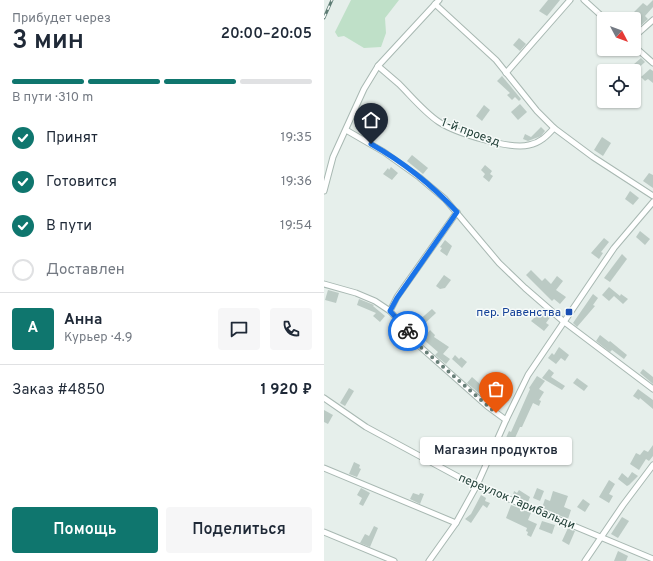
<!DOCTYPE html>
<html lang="ru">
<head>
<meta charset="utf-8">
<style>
  body { margin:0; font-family:Overpass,sans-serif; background:#f6f6f7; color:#1f2937; height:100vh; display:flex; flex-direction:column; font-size:15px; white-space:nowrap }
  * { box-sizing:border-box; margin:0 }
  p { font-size:13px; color:#747a83 }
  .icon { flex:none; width:22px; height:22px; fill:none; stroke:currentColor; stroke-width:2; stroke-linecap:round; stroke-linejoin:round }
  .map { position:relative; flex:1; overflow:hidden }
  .side { display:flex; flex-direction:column; background:#fff; width:324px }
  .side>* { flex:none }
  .needle { width:26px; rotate:131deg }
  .controls { position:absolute; left:273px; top:12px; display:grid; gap:8px }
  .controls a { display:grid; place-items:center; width:44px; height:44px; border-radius:4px; background:#fff; box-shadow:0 1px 3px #0004; font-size:20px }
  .pin { position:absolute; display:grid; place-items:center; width:34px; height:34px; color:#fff; margin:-41px -17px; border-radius:50% 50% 50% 0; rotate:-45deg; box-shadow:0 0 4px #0007 }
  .pin .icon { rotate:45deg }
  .courier { position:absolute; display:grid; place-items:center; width:40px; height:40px; margin:-20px; border:3px solid #1a73e8; border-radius:50%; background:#fff; color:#222; box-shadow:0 1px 5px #0007 }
  .bubble { position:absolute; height:28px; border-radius:4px; background:#fff; box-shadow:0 1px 3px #0004; font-size:13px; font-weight:600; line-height:28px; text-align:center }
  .head em { font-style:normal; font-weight:600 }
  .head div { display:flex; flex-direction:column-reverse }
  .head { display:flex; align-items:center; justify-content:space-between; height:68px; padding:0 12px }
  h1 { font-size:26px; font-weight:600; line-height:30px }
  .bar { display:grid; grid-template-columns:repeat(4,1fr); gap:6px 4px; align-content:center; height:48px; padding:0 12px }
  .bar i { height:5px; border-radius:3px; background:#e0e1e3 }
  .bar .on { background:#0f766e }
  .bar p { grid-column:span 4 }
  .line { display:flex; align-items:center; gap:10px; padding:0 12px; border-top:1px solid #e0e1e3 }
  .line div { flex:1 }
  .round { display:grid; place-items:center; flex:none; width:42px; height:42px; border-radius:4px; background:#f6f6f7 }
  ol { padding:0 12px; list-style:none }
  li { display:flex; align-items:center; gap:12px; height:44px }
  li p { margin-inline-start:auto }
  li .icon { padding:4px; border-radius:50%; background:#0f766e; color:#fff; stroke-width:4 }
  li:last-child { color:#747a83 }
  li i { width:22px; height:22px; border:2px solid #e0e1e3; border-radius:50% }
  .primary-button { display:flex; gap:8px; margin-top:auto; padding:8px 12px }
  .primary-button a { flex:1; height:46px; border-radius:4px; background:#0f766e; color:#fff; font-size:16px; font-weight:600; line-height:46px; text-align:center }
  .primary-button a+a { background:#f6f6f7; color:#1f2937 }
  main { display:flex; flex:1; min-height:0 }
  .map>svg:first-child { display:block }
  .green { fill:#bfe0c8 }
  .building { fill:#bbcac4 }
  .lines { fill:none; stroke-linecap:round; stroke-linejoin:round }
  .minor-casing { stroke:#a8b8b2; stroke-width:7 }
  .minor { stroke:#fff; stroke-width:5 }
  .rail-casing { stroke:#5f7d75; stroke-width:3 }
  .rail { stroke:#f7fbf9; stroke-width:1.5; stroke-dasharray:4.5; stroke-linecap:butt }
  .done { stroke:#687f78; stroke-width:4; stroke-dasharray:0 7.2 }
  .route { stroke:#1a73e8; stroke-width:5 }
  .transit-dot { fill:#1a4fb4; stroke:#f7fbf9; stroke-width:1.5 }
  .labels { text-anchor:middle; stroke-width:3; stroke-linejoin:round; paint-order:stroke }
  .street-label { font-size:12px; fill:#24423a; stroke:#f7fbf9 }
  .transit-label { font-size:12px; fill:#164399; stroke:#f7fbf9; text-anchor:end }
</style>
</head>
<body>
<main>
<section class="side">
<div class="head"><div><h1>3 мин</h1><p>Прибудет через</p></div><em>20:00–20:05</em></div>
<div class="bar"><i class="on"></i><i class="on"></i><i class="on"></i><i></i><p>В пути · 310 m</p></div>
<ol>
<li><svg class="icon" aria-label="check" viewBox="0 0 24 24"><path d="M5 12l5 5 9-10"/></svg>Принят<p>19:35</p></li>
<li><svg class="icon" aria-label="check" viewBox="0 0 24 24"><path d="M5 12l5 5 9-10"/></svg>Готовится<p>19:36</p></li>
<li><svg class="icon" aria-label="check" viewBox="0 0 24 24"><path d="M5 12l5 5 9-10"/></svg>В пути<p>19:54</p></li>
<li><i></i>Доставлен</li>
</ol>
<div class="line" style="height:72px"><b class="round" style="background:#0f766e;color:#fff">А</b><div><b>Анна</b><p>Курьер · 4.9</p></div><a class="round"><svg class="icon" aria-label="chat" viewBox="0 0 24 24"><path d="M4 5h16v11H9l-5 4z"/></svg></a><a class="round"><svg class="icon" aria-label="phone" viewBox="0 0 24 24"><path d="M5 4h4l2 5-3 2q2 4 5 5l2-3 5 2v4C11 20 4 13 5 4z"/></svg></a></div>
<div class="line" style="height:52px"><div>Заказ #4850</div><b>1 920 ₽</b></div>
<div class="primary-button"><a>Помощь</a><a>Поделиться</a></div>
</section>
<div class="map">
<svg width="329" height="561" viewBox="0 0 329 561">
  <rect width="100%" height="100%" fill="#e6efeb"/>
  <!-- green -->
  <path class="green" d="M27 0H75L61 18 62 33 57 47 40 48 20 36 14 37 11 32Z"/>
  <!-- building -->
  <g class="building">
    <path d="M224 0H236L223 16 215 11Z"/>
    <path d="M329 0V7L321 16 324 19 310 32V15L308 14 319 3 323 6Z"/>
    <path d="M195 38 202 44 196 51 189 45Z"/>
    <path d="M317 58 321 62 311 71H302Z"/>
    <path d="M326 69 329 71V83L324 79 321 81 317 77Z"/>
    <path d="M178 76 197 99 195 101 191 97 188 100 183 95 186 93 173 81Z"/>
    <path d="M196 104 203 112 194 120 187 112Z"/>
    <path d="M160 105 166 110 158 121 152 116Z"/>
    <path d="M217 127 221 131 217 136 204 141 199 139 201 134 207 137Z"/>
    <path d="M278 137 287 143 279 156 270 150Z"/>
    <path d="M88 155 104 168 99 174 83 161Z"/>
    <path d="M161 165 168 171 166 174 169 176 165 182 159 177 161 174 157 170Z"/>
    <path d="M67 167 74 173 68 180 59 174 64 168 65 170Z"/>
    <path d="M325 173 329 175V188L319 181Z"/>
    <path d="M306 191 315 198 309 205 301 199Z"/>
    <path d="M316 231 326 239 321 245 312 237Z"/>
    <path d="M280 238 285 242 277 252 279 253 275 259 267 253Z"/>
    <path d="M121 240 128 246 123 256 116 251 118 248 116 247Z"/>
    <path d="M298 254 303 259 286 282 280 278Z"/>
    <path d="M207 270 218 281 221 278 227 284 233 276 239 281 232 290 242 297 236 304 230 299 228 301 202 275Z"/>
    <path d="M120 275 127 280 121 288 116 289 112 286Z"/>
    <path d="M285 287 296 296 297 294 304 299 299 304 290 296 285 301 278 295Z"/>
    <path d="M4 290 15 293 12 303 1 300Z"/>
    <path d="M269 294 274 298 269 305 271 306 253 327 249 323Z"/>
    <path d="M35 299 50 305 49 306 61 316 56 322 49 316 52 313 33 305Z"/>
    <path d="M108 309 112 313 98 326 94 321Z"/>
    <path d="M219 309 227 316 222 323 225 325 220 331 207 321Z"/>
    <path d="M106 330 111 335 110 337 125 347 119 354 126 359 122 364 111 355 114 352 99 339Z"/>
    <path d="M276 335 285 342 286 341 303 355 300 359 288 350 286 352 272 341Z"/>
    <path d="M235 347 245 355 241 361 237 358 232 364 224 358 228 353 230 355Z"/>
    <path d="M131 355 135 359 137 357 143 362 138 368 128 359Z"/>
    <path d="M225 369 230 373 227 377 241 386 238 390 218 378Z"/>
    <path d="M319 369 329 377V384L316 373Z"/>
    <path d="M213 376 221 381 215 389 220 392 215 400 217 401 215 406 209 403 198 427H196L191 438 190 437 187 442 182 452 184 453 181 458 174 455 177 449 185 431 187 432 206 389 205 388Z"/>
    <path d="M148 377 156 384 161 379 175 391 172 396 169 394 164 401 143 383Z"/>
    <path d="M253 378 264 386 260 391 249 383Z"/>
    <path d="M25 388 30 391 21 406 16 403Z"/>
    <path d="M314 389 329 400V409L316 398 315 400 309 396Z"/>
    <path d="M0 410 9 415 4 424 0 422Z"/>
    <path d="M329 445V456L325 461 322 459 315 470 306 464 312 453 316 455 320 450 324 452Z"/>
    <path d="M30 462 36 465 35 468 37 469 33 477 25 474Z"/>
    <path d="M308 472 314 476 305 485 303 486 294 479 298 473 304 478Z"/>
    <path d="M285 480 291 484 285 494 289 496 285 503 275 497Z"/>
    <path d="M37 488 46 493 39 506 35 504 38 498 33 495Z"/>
    <path d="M213 488 220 491 216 501 209 498Z"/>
    <path d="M195 490 206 497 204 502 189 495 190 491 193 493Z"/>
    <path d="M229 491 244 496 240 507 247 510 244 519 218 508 221 499 226 501Z"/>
    <path d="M89 493 95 495 96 493 100 494 96 504 86 499Z"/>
    <path d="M157 495 162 498 161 501 166 503 163 508 159 505 147 523 141 519 147 514Z"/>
    <path d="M259 499 266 504 261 512 253 507Z"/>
    <path d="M187 505 207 513 204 520 213 524 207 537 203 535 204 532 202 531 203 528 182 518Z"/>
    <path d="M298 517 305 521 294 538 287 534Z"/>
    <path d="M218 521 231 525 228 534 215 529Z"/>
    <path d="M50 526 54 528 46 547 36 543 41 534 45 536Z"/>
    <path d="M244 528 251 531 245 545 238 541Z"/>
    <path d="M294 551 304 556 302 561H290Z"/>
  </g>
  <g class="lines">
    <defs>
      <g id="minor">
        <path d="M260 0 281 19"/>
        <path d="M111 4 172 60 213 111 230 128 269 157 329 196"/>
        <path d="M310 37 329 20"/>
        <path d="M310 46 329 63"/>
        <path d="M54 66C61 72 68 78 75 84 88 97 100 112 115 122 132 133 186 150 205 145 216 143 223 136 230 128"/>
        <path d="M182 73 246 0"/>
        <path d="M22 130 60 152 95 177 121 199 175 263 201 288 239 321 329 389"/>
        <path d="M0 191 9 157 40 89 54 66 115 0"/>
        <path d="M0 284 32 293 51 301 66 311 81 328 93 344 163 406 182 420"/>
        <path d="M66 311 73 297 133 212"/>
        <path d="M0 398 42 427 142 481 329 559"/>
        <path d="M0 468 132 523"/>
        <path d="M0 532 70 561"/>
        <path d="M105 561 132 523 153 485 182 420 204 375 290 248 329 202"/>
        <path d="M261 561 299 505 329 465"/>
      </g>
    </defs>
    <!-- minor casing -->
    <use href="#minor" class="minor-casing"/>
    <!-- minor -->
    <use href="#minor" class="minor"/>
    <defs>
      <path id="rail" d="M0 18 8 0"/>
    </defs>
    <!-- rail casing -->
    <use href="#rail" class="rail-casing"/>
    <!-- rail -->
    <use href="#rail" class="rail"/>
  </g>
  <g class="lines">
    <!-- done -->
    <path class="done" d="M84 331 93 344 172 413"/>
    <!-- route -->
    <path class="route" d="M47 144C79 162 108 185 133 212L73 298 66 311 84 331"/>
  </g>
  <!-- markers -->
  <rect class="transit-dot" x="241" y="308" width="8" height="8" rx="2"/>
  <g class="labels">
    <!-- street labels -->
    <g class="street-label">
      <text transform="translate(147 132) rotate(20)" y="4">1-й проезд</text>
      <text transform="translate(193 501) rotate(23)" y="4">переулок Гарибальди</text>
    </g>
    <!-- transit labels -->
    <g class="transit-label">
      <text x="237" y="316">пер. Равенства</text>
    </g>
  </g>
</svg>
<div class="controls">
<a><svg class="needle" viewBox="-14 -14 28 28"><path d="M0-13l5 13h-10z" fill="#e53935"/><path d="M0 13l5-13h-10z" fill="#747a83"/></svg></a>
<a><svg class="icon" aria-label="locate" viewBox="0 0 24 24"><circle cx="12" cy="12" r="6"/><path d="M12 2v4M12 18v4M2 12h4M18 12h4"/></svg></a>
</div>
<div class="pin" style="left:172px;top:413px;background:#ea580c"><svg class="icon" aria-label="bag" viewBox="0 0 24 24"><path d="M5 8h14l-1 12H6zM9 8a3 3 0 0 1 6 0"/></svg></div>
<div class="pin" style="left:47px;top:144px;background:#1f2937"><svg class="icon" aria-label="home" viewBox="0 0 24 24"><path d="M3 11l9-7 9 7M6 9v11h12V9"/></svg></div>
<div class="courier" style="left:84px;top:331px"><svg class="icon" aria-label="bike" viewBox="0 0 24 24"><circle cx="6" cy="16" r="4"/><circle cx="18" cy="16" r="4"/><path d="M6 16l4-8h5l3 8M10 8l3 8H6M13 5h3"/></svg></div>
<div class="bubble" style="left:96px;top:437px;width:152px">Магазин продуктов</div>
</div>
</main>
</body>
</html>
